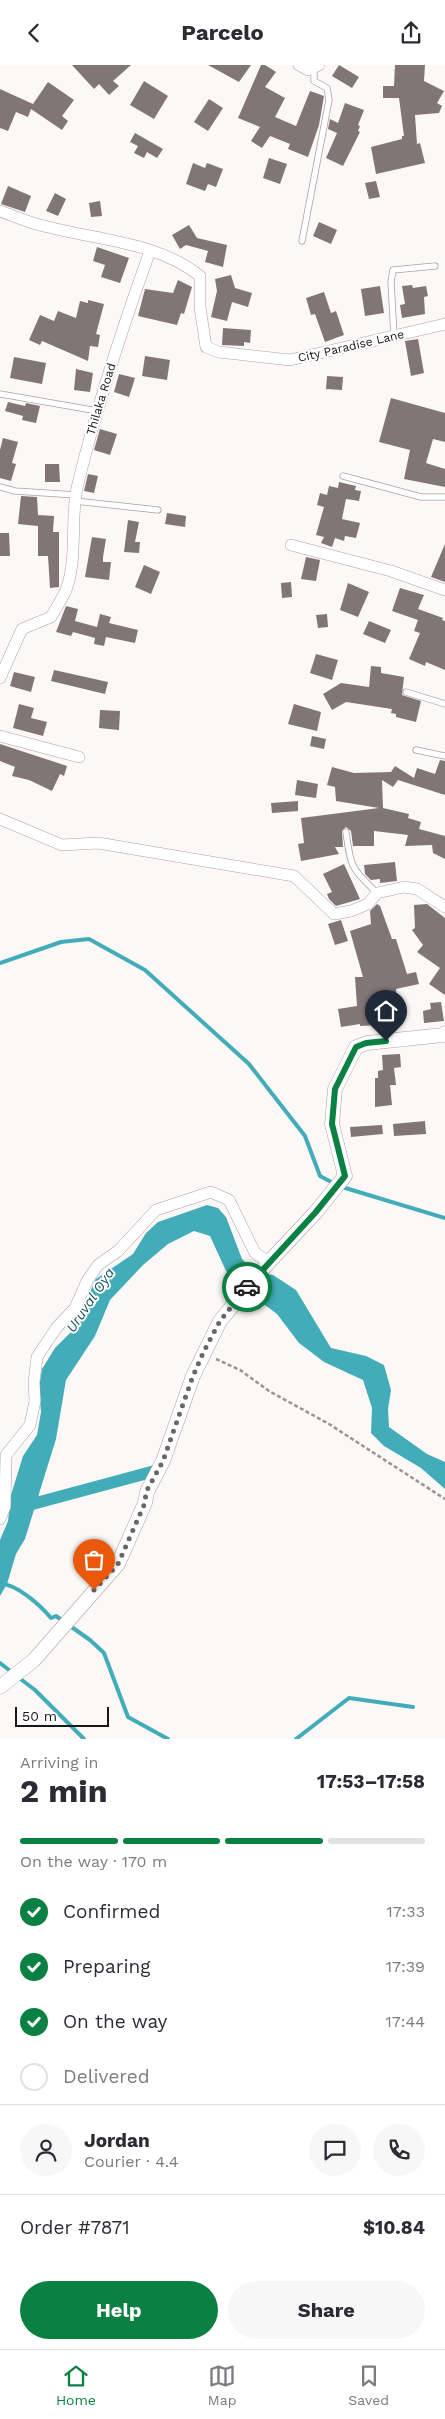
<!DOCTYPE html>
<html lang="en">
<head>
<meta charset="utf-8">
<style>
  body { margin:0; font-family:"Work Sans",sans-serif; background:#f7f7f7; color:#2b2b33; height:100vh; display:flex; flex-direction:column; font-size:19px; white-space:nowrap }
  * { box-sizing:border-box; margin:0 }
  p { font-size:16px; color:#7c7c81 }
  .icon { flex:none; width:28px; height:28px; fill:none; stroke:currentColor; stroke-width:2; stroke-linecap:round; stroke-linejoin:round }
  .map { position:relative; height:1674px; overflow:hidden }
  .drawer { display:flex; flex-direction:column; background:#fff; flex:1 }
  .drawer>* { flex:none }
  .scale { position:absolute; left:15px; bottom:12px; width:94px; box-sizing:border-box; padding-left:5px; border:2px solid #1c1717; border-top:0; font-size:14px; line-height:18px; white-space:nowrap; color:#1c1717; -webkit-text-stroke:4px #fff; paint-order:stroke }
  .pin { position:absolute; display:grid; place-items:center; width:42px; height:42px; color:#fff; margin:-51px -21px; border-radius:50% 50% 50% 0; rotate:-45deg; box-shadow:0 0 5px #0007 }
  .pin .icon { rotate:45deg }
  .courier { position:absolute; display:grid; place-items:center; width:50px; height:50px; margin:-25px; border:4px solid #0b8043; border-radius:50%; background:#fff; color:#222; box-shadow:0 1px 6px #0007 }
  .head em { font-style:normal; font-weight:700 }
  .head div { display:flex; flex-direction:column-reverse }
  .head { display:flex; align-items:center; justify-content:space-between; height:85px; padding:0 20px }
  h1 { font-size:32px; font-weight:700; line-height:38px }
  .bar { display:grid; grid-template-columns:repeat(4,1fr); gap:8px 5px; align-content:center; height:60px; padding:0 20px }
  .bar i { height:6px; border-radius:4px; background:#e1e1e2 }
  .bar .current { background:#0b8043 }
  .bar p { grid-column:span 4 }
  .line { display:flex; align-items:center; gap:12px; padding:0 20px; border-top:1px solid #e1e1e2 }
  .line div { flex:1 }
  .round { display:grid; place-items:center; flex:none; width:52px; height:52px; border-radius:26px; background:#f7f7f7 }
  ol { padding:0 20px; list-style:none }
  li { display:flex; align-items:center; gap:15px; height:55px }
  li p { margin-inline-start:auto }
  li .icon { padding:5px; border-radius:50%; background:#0b8043; color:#fff; stroke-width:4 }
  li:last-child { color:#7c7c81 }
  li i { width:28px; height:28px; border:2px solid #e1e1e2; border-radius:50% }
  .cta { display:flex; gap:10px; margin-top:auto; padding:10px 20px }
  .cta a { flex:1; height:58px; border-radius:30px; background:#0b8043; color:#fff; font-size:20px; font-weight:700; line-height:58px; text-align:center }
  .cta a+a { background:#f7f7f7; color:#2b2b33 }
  header { display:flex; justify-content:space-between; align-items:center; height:65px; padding:0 20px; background:#fff; font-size:22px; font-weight:700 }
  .tab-bar { display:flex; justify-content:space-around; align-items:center; height:70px; border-top:1px solid #e1e1e2; background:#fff; font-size:14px; color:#7c7c81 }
  .tab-bar a { display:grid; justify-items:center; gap:2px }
  .tab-bar .current { color:#0b8043 }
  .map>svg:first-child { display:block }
  .water { fill:#42adb9 }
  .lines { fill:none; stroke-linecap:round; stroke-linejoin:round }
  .stream { stroke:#42adb9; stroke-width:4 }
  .canal { stroke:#42adb9; stroke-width:12 }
  .building { fill:#817677 }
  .service-casing { stroke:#aca0a1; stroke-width:7 }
  .minor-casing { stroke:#aca0a1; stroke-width:12 }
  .tertiary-casing { stroke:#aca0a1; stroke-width:15 }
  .path { stroke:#999494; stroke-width:2.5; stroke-dasharray:4 2.5; stroke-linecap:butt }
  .service { stroke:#fff; stroke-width:5.5 }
  .minor { stroke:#fff; stroke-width:11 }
  .tertiary { stroke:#fff; stroke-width:14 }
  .done { stroke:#6b6666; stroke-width:5; stroke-dasharray:0 9 }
  .route { stroke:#0b8043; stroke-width:6 }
  .labels { text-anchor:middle; stroke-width:4; stroke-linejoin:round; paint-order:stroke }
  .street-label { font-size:12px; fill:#1c1717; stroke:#fff }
  .water-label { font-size:14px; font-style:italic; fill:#125056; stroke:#fff }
</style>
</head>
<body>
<header><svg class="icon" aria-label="back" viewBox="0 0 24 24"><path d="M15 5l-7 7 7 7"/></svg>Parcelo<svg class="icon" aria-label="share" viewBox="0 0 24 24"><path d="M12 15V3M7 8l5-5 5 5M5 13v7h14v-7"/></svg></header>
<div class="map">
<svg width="445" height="1674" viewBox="0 0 445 1674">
  <rect width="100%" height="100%" fill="#fdf8f8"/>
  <!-- water -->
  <path class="water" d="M207 1140 218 1143 226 1152 242 1194 255 1207 273 1210 296 1225 331 1283 366 1291 384 1300 391 1325 388 1344 389 1362 427 1389 445 1397V1424L421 1403 384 1381 371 1368 372 1343 363 1315 324 1297 299 1278 277 1249 253 1231 226 1206 210 1171 194 1166 168 1179 143 1200 110 1235 95 1271 66 1315 56 1374 25 1474 16 1489 7 1519 0 1531V1475L8 1456 11 1430 23 1391 37 1370 41 1347 39 1323 42 1304 55 1283 72 1266 96 1214 133 1189 146 1168 158 1157Z"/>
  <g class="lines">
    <!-- stream -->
    <g class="stream">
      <path d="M0 898 61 877 89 874 145 905 249 999 305 1071 320 1111 335 1119"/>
      <path d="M342 1122 445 1153"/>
      <path d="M0 1519C16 1518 41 1541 51 1553L56 1551 90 1575 104 1588 128 1652 168 1674"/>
      <path d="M0 1598 13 1608"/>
      <path d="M18 1612 35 1625 84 1674"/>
      <path d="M296 1674 349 1633 413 1642"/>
    </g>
    <!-- canal -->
    <path class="canal" d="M25 1441 155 1406"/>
  </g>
  <!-- building -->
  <g class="building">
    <path d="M72 0H131L113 16 119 21 109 30 99 19 94 24Z"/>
    <path d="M208 0H251L239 17Z"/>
    <path d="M261 0H265L276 7 265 22 285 33 275 52 296 61 310 26 324 31 319 60 308 92 288 84 290 79 270 71 262 83 251 76 260 62 238 53Z"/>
    <path d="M339 0 359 12 352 23 332 11Z"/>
    <path d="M395 0H425L424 16 444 26 437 38 442 41 439 48 415 50 417 79 420 78 425 98 376 109 371 82 402 74V71H404L399 33H383V21H394Z"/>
    <path d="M144 16 168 31 154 54 130 40Z"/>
    <path d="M48 17 74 35 62 51 68 56 62 65 31 44 28 52 16 47 8 66 0 63V24L33 39Z"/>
    <path d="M209 34 223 43 208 66 194 57Z"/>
    <path d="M345 38 364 45 358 60 360 61 358 66 360 67 343 101 326 93 337 68 328 64 330 54 338 58Z"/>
    <path d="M135 68 163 84 157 93 147 87 144 93 134 88 138 81 130 77Z"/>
    <path d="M269 93 287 99 280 119 263 113Z"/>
    <path d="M193 98 205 103 207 98 223 104 216 122 208 119 205 126 186 119Z"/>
    <path d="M376 116 380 132 369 134 365 118Z"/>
    <path d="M8 121 31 131 25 147 1 139Z"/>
    <path d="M55 128 66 134 58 151 46 146Z"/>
    <path d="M100 136 102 151 91 152 89 138Z"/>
    <path d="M319 157 337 165 331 179 313 171Z"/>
    <path d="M189 160 197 173 227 180 223 202 205 197 208 186 186 180 180 184 172 170Z"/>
    <path d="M97 182 129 193 120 218 101 212 105 200 93 196Z"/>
    <path d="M231 210 235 223 252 228 248 242 232 237 227 256 211 252 217 226 215 214Z"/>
    <path d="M178 215 192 222 184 249 181 248 177 260 138 251 145 224 173 228Z"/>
    <path d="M412 220 413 223 426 221 428 231 424 232 425 249 402 253 400 240 405 239 402 221Z"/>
    <path d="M380 221 384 248 365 251 361 224Z"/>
    <path d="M324 227 331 248 336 246 344 270 325 277 315 249 311 250 306 233Z"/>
    <path d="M88 235 104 239 96 269 100 270 98 282 90 281 88 296 42 276 40 280 29 275 40 250 54 256 58 246 76 253 80 236 88 238Z"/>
    <path d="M223 263 251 265 250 278 244 277V281L222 280Z"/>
    <path d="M418 274 424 308 411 311 405 276Z"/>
    <path d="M145 291 170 295 167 315 142 311Z"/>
    <path d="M14 292 46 298 42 319 10 313Z"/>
    <path d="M76 304 93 308 90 327 74 325Z"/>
    <path d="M119 309 135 313 129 332 114 327Z"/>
    <path d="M327 311 343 312 342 325 326 324Z"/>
    <path d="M391 333 445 348V377L433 374 426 398 445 404V422L404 414 410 385 379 377Z"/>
    <path d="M8 337 25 341 26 338 40 341 36 358 22 355 23 351 5 346Z"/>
    <path d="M100 364 117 369 110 390 94 385Z"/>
    <path d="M3 373 18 377 12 398 16 399 11 416 0 413V385Z"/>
    <path d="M45 399H59L60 417H45Z"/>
    <path d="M88 409 98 411 94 428 84 426Z"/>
    <path d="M339 417 356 421 355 425 361 426 359 436 346 434 342 454 360 458 356 473 345 471 344 476 335 473 332 482 321 478 324 472 316 470 324 442 317 440 320 428 327 430 329 421 338 423Z"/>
    <path d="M21 431 37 432 38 450 54 451 53 467H59V522L50 523 48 491H38V461L18 459Z"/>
    <path d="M167 448 186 451 185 462 165 459Z"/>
    <path d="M128 455 139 457 135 477H140L139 488 124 487Z"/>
    <path d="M0 468H9L10 491H0Z"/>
    <path d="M92 472 106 474 103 492V497H111L109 515 85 512Z"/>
    <path d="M445 479V517L431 512Z"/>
    <path d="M306 492 320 495 316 516 301 514Z"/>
    <path d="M144 500 160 507 151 529 135 522Z"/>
    <path d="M291 517 292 532 282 533 281 518Z"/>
    <path d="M348 518 369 527 358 552 340 545Z"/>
    <path d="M400 523 424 530 418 544 443 553 442 555 445 556V605L426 597 425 601 409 594 420 568 414 566 418 555 392 546Z"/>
    <path d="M66 541 78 544 75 556 97 562 100 549 111 552 109 558 138 565 135 578 106 572 104 581 94 579 95 573 73 567 71 571 56 567Z"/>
    <path d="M327 549 328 562 318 563 316 550Z"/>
    <path d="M369 556 391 565 385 578 363 569Z"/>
    <path d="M316 589 338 595 332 615 310 608Z"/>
    <path d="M371 601 381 602V608L404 612 402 630 421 636 416 657 396 652V649L391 648 392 644 346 637 332 645 323 629 341 618 369 622Z"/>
    <path d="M54 605 108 617 105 629 51 616Z"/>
    <path d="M14 607 35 612 31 627 10 621Z"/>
    <path d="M19 639 34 643 31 653 47 657 43 671 13 663Z"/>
    <path d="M294 639 321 647 317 666 288 659Z"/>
    <path d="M100 645 120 646 119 665 99 663Z"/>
    <path d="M312 671 326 674 324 684 310 681Z"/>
    <path d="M0 679 67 701 64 711 60 709 52 726 29 715 12 711 15 702 0 696Z"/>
    <path d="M440 695 445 696V730L398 715 393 722 382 715 383 743 409 749 408 753 421 757 419 764 445 771V794L433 788 432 780 405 781 408 770 374 766V781H353L351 766 346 762 342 766 343 782H335L339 789 301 796 298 779 304 778 301 753 379 743 336 736 335 722 327 720 332 702 354 708 391 707 395 701 414 713 417 703 435 709Z"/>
    <path d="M297 715 318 719 316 733 295 730Z"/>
    <path d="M298 736V746L272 748 271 738Z"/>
    <path d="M395 797 397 816 380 818V814L371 815 365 809 364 800Z"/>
    <path d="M344 799 360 834 336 841 329 834 327 829 332 827 323 809Z"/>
    <path d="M377 839 380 841 392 874H396L407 909 416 907 419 919 396 924 398 944H401V958H378V960L360 961V959L341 962 338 944 357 941 355 912H363L350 866 371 859 370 846Z"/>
    <path d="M427 839 445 853V930L429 919 440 903 417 887 423 880 412 865 415 863 414 840Z"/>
    <path d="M341 855 348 876 335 880 328 859Z"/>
    <path d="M441 937 444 956 424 958 423 946 431 944 430 938Z"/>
    <path d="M400 989 401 1002 394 1003 396 1020H390L392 1040 375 1042V1013H378V1006L383 1005 382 990Z"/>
    <path d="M425 1056 426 1069 394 1071 393 1059Z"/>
    <path d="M382 1060 383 1069 351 1072 350 1062Z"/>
  </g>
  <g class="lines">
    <defs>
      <g id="service">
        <path d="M302 176 329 35 327 23 314 16V2"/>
        <path d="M394 271 391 217 393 205 435 201"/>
        <path d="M0 329 98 346"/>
        <path d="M343 411 421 432H445"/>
        <path d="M0 422 15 426 76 430"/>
        <path d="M75 436 158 445"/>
        <path d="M406 627 445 639"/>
        <path d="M416 685 445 691"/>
        <path d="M346 767C351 804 351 802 377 828"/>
      </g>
      <g id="minor">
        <path d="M299 0 308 5 319 0"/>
        <path d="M0 146C14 151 29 158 44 161 96 175 156 176 200 211V242L206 282 219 287 290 295 445 259"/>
        <path d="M291 480 391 506 445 525"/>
        <path d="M0 613 22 564 51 552C56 543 62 534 66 525 78 493 70 456 77 423 96 342 122 264 150 186"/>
        <path d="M0 671 79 692"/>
        <path d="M0 754 62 780 98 778 294 811 334 849 351 846 368 839 377 828 404 822 417 824 445 842"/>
        <path d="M0 1454 5 1442 6 1390 30 1360 35 1336 34 1317 37 1292 57 1262 75 1243 87 1216 98 1200 118 1186 156 1145 211 1127 229 1135 255 1188 269 1197"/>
      </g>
      <path id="tertiary" d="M0 1622 34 1595 118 1499 145 1438 147 1427 163 1396 193 1311 220 1256 269 1197 315 1148 345 1111 332 1059 335 1024 356 982 367 978 443 970 445 968"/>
    </defs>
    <!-- service casing -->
    <use href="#service" class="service-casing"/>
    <!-- minor casing -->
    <use href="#minor" class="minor-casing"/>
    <!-- tertiary casing -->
    <use href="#tertiary" class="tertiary-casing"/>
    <!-- path -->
    <path class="path" d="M216 1294 240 1305 269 1326 329 1359 445 1434"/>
    <!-- service -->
    <use href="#service" class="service"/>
    <!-- minor -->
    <use href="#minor" class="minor"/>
    <!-- tertiary -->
    <use href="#tertiary" class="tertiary"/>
  </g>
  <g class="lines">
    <!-- done -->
    <path class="done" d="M94 1525 118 1499 145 1438 146 1427 163 1396 193 1311 204 1286 220 1256 247 1222"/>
    <!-- route -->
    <path class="route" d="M247 1222 315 1148 345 1111 332 1059 335 1024 356 982 366 978 386 976"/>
  </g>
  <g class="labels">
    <!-- street labels -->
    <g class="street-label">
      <text transform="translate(351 281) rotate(-13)" y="4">City Paradise Lane</text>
      <text transform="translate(101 334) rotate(-73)" y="4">Thilaka Road</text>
    </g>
    <!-- water labels -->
    <g class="water-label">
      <text transform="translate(90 1235) rotate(-56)" y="5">Uruval Oya</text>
    </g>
  </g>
</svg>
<div class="scale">50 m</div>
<div class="pin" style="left:94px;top:1525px;background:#ea580c"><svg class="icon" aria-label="bag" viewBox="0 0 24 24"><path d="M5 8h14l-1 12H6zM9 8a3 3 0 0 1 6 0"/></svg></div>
<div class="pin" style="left:386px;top:976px;background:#1f2937"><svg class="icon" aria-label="home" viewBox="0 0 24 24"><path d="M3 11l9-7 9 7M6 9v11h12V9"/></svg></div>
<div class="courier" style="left:247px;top:1222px"><svg class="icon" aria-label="car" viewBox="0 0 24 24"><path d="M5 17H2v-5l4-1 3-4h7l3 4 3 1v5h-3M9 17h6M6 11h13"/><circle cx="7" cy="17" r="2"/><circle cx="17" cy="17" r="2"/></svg></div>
</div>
<section class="drawer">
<div class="head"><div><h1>2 min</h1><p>Arriving in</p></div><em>17:53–17:58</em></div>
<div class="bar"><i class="current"></i><i class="current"></i><i class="current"></i><i></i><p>On the way · 170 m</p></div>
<ol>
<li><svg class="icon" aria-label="check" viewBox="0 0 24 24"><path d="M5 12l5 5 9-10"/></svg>Confirmed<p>17:33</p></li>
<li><svg class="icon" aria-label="check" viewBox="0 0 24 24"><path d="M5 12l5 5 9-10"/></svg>Preparing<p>17:39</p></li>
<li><svg class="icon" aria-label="check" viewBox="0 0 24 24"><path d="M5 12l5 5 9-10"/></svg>On the way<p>17:44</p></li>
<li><i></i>Delivered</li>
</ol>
<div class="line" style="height:90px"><a class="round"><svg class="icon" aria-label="person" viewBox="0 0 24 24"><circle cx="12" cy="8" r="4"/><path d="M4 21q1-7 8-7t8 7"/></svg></a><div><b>Jordan</b><p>Courier · 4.4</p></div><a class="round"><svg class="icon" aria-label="chat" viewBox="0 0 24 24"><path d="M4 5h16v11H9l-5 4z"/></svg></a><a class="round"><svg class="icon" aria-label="phone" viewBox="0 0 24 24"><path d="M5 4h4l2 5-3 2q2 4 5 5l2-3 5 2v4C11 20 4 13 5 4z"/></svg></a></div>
<div class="line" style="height:65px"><div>Order #7871</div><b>$10.84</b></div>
<div class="cta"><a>Help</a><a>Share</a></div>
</section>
<nav class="tab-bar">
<a class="current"><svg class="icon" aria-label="home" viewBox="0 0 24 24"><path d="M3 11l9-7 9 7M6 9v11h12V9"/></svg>Home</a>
<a><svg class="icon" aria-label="map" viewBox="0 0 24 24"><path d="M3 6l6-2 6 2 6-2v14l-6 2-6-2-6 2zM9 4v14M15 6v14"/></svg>Map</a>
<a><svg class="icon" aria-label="saved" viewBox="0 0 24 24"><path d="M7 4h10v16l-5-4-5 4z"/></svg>Saved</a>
</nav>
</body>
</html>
